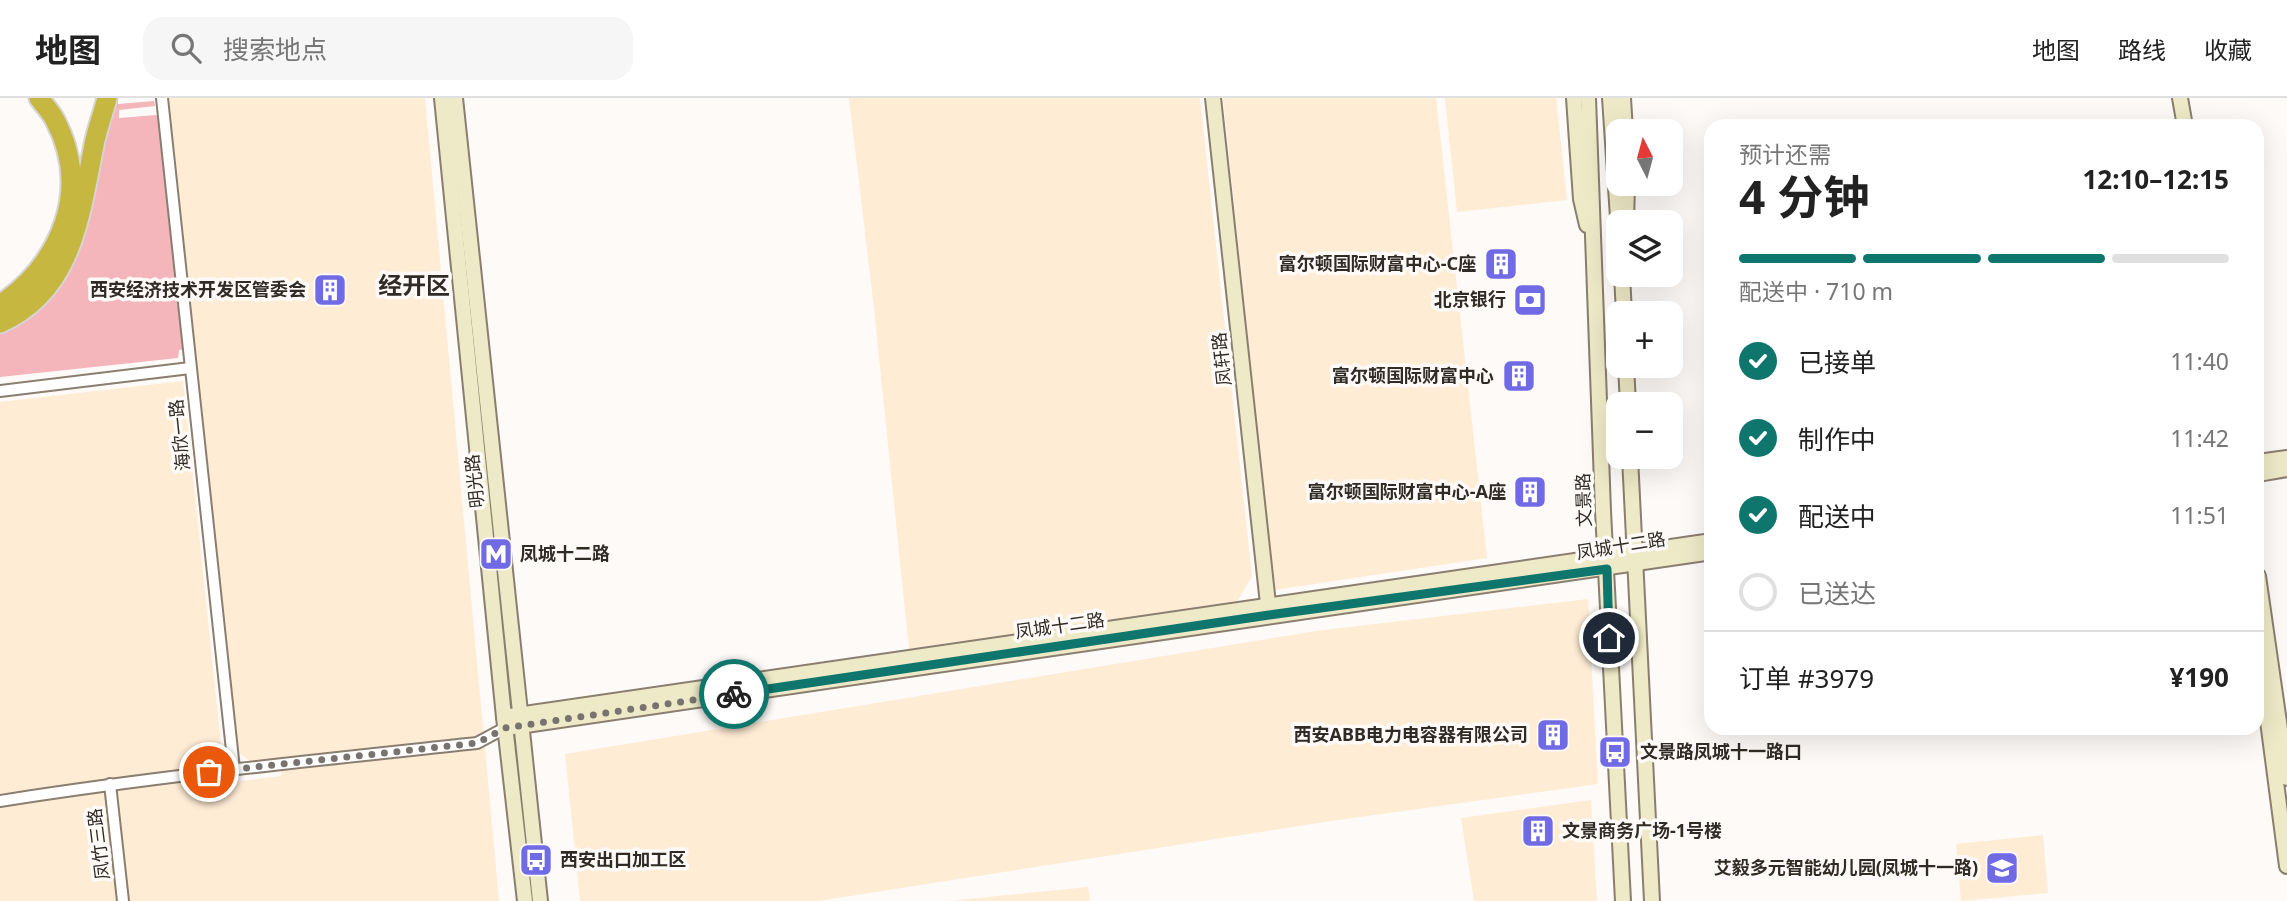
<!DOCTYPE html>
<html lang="zh">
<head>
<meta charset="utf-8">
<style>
  body { margin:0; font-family:"Noto Sans","Noto Sans SC",sans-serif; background:#f6f6f6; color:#222; height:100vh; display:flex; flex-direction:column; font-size:26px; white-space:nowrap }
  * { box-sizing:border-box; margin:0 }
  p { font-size:23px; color:#767676 }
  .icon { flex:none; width:38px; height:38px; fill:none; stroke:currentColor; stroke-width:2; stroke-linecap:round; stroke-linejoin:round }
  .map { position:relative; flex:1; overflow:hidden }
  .side { position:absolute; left:1704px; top:21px; width:560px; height:616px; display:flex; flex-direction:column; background:#fff; border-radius:21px; box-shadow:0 7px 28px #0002 }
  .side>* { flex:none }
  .needle { width:46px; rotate:354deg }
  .controls { position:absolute; left:1606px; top:21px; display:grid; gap:14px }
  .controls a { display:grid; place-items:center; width:77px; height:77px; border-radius:14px; background:#fff; box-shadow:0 7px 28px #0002; font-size:35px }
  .pin { position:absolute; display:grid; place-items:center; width:60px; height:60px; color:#fff; margin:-30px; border:4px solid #fff; border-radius:50%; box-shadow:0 2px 7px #0007 }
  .courier { position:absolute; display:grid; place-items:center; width:70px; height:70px; margin:-35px; border:5px solid #0f766e; border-radius:50%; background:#fff; color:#222; box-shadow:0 2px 9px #0007 }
  .overview em { font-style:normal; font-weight:700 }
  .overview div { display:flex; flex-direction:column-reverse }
  .overview { display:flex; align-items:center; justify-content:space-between; height:119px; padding:0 35px }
  h1 { font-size:46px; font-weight:700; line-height:52px }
  .bar { display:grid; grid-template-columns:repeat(4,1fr); gap:10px 7px; align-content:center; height:84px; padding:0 35px }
  .bar i { height:9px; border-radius:5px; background:#e0e0e0 }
  .bar .selected { background:#0f766e }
  .bar p { grid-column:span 4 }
  .line { display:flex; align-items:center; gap:18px; padding:0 35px; border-top:2px solid #e0e0e0 }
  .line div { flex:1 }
  ol { padding:0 35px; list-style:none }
  li { display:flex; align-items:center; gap:21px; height:77px }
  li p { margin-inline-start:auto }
  li .icon { padding:7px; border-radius:50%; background:#0f766e; color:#fff; stroke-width:4 }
  li:last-child { color:#767676 }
  li i { width:38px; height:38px; border:4px solid #e0e0e0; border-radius:50% }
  header { display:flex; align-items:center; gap:42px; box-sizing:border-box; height:98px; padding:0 35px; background:#fff; border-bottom:2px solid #e0e0e0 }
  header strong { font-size:33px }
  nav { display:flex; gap:38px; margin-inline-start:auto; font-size:24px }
  .search { width:490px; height:63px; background:#f6f6f6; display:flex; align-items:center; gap:18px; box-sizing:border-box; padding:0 24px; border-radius:21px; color:#767676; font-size:26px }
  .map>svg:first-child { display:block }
  .built { fill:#ffecd5 }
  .green { fill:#f4b5bb }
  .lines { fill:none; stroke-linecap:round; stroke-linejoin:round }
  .street-casing { stroke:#8a7e70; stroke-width:14 }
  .secondary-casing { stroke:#8a7e70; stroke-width:18 }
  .highway-casing { stroke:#d6d5d3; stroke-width:23 }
  .street { stroke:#fff; stroke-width:10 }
  .secondary { stroke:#eee9c6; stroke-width:14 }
  .highway { stroke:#c6b740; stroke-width:19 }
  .done { stroke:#78736e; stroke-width:7; stroke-dasharray:0 12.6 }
  .route { stroke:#0f766e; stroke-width:9 }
  .labels { text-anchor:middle; stroke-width:7; stroke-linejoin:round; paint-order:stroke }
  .poi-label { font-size:18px; font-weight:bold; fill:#302b25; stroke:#fdfaf7; text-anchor:end }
  .street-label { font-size:18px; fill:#302b25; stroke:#fdfaf7 }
  .district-label { font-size:24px; font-weight:bold; fill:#302b25; stroke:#fdfaf7 }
</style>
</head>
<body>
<header>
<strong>地图</strong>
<div class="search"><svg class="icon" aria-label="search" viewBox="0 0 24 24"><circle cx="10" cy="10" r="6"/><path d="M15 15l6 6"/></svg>搜索地点</div>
<nav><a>地图</a><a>路线</a><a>收藏</a></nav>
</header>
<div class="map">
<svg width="2287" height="803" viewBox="0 0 2287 803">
  <rect width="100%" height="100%" fill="#fdfaf7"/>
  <!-- built -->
  <g class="built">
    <path d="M169 0H425L499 803H0V304L183 283 225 685 281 678 282 660 250 663 238 654Z"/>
    <path d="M849 0H1200L1252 478 1234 509 909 551 874 210Z"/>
    <path d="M1223 0H1436L1487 460 1274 492Z"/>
    <path d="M1445 0H1556L1567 102 1457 114Z"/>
    <path d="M1588 501 1598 686 1331 723 818 803H580L565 656 1316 533Z"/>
    <path d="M1591 702 1597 803H1474L1461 720Z"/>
    <path d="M2043 737 2048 795 1961 803 1956 746Z"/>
    <path d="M1088 789 1090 803H949Z"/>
  </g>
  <!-- green -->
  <path class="green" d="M109 0H117L118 6 154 3 155 8 119 12V20L156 17 159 19 186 251 179 252 178 260 0 279V228L28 210Z"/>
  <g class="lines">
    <defs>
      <g id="street">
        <path d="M162 0 234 671"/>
        <path d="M0 293 190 270"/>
        <path d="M110 686 123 803"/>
        <path d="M0 703C158 678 318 662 477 645L505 630"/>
      </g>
      <g id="secondary">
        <path d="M442 0 504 619 525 803"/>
        <path d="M455 0 540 803"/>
        <path d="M1213 0 1269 515"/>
        <path d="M1574 0 1581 101 1587 127"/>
        <path d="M1588 0 1603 413 1623 803"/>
        <path d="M1610 0 1619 134"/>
        <path d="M1623 0 1625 33"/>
        <path d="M2180 0 2185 28"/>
        <path d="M1626 124 1627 86"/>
        <path d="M1622 177 1624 215"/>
        <path d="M1626 268 1628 306"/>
        <path d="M1630 359 1652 803"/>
        <path d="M2258 364 2287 360"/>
        <path d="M2258 376 2287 371"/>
        <path d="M2258 478 2287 680"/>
        <path d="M2258 547 2287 768"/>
        <path d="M504 619 1712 443"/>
        <path d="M505 630 1712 454"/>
      </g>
      <g id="highway">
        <path d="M0 207C61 165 92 92 55 22 51 14 44 7 39 0"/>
        <path d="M0 225C73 193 80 116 94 47 97 31 103 16 107 0"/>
      </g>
    </defs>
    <!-- street casing -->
    <use href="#street" class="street-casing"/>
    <!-- secondary casing -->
    <use href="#secondary" class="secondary-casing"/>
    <!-- highway casing -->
    <use href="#highway" class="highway-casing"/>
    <!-- street -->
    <use href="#street" class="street"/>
    <!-- secondary -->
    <use href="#secondary" class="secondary"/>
    <!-- highway -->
    <use href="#highway" class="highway"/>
  </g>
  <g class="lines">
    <!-- done -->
    <path class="done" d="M209 674 477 645 505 630 734 596"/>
    <!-- route -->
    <path class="route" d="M734 596 1269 517 1607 471 1609 540"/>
  </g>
  <!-- icons -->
  <defs>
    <symbol id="building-square" viewBox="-11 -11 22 22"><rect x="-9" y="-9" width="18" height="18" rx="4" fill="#716ae5" stroke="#fdfaf7"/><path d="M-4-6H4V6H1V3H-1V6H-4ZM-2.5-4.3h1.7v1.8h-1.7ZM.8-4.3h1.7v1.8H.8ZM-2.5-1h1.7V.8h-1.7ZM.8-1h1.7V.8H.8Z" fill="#fff"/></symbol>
    <symbol id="bank-square" viewBox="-11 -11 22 22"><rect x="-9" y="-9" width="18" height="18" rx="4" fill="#716ae5" stroke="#fdfaf7"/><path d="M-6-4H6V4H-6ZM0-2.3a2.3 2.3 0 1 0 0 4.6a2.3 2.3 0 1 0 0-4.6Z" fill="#fff"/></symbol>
    <symbol id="metro-square" viewBox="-11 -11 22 22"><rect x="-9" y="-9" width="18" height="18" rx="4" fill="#716ae5" stroke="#fdfaf7"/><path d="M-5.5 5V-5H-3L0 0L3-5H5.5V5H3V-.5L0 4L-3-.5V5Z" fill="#fff"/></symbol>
    <symbol id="bus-square" viewBox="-11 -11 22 22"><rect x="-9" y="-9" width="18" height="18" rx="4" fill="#716ae5" stroke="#fdfaf7"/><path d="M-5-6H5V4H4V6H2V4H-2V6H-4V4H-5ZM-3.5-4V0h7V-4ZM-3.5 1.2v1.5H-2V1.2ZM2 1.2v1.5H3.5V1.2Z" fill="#fff"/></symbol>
    <symbol id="school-square" viewBox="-11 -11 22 22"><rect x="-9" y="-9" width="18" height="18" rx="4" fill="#716ae5" stroke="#fdfaf7"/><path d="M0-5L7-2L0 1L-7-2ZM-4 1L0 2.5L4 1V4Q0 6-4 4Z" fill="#fff"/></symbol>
  </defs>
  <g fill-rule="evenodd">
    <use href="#building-square" x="1482" y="147" width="38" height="38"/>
    <use href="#building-square" x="311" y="173" width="38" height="38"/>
    <use href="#bank-square" x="1511" y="183" width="38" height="38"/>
    <use href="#building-square" x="1500" y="259" width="38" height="38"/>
    <use href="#building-square" x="1511" y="375" width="38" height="38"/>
    <use href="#metro-square" x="477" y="437" width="38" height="38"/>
    <use href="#building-square" x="1534" y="618" width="38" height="38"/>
    <use href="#bus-square" x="1596" y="635" width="38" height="38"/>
    <use href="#building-square" x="1519" y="714" width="38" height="38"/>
    <use href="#bus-square" x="517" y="743" width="38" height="38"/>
    <use href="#school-square" x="1983" y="751" width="38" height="38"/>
  </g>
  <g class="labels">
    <!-- poi labels -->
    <g class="poi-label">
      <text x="1476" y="172">富尔顿国际财富中心-C座</text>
      <text x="306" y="198">西安经济技术开发区管委会</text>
      <text x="1506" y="208">北京银行</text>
      <text x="1494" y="284">富尔顿国际财富中心</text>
      <text x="1506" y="400">富尔顿国际财富中心-A座</text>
      <text x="520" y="462" text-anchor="start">凤城十二路</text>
      <text x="1528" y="643">西安ABB电力电容器有限公司</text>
      <text x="1640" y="660" text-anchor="start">文景路凤城十一路口</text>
      <text x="1562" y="739" text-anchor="start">文景商务广场-1号楼</text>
      <text x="560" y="768" text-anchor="start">西安出口加工区</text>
      <text x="1978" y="776">艾毅多元智能幼儿园(凤城十一路)</text>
    </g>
    <!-- street labels -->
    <g class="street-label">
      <text transform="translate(1222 261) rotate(-96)" y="6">凤轩路</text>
      <text transform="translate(180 337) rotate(-96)" y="6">海欣一路</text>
      <text transform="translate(475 383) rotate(-96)" y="6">明光路</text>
      <text transform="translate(1584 402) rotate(-92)" y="6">文景路</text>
      <text transform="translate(1621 448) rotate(-9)" y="6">凤城十二路</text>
      <text transform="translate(1060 528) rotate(-8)" y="6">凤城十二路</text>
      <text transform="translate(99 746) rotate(-97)" y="6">凤竹三路</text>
    </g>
    <!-- district labels -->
    <g class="district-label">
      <text x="414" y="196">经开区</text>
    </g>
  </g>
</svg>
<div class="controls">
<a><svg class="needle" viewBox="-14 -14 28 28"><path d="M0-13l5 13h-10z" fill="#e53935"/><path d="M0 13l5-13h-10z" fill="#767676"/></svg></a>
<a><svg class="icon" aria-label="layers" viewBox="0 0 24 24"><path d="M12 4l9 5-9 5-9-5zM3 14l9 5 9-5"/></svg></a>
<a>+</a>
<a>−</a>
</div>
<div class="pin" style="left:209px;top:674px;background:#ea580c"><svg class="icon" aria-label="bag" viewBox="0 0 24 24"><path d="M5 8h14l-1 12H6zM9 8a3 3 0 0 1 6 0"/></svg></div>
<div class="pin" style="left:1609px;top:540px;background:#1f2937"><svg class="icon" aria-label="home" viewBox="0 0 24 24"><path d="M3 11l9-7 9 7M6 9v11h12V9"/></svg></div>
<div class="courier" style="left:734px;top:596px"><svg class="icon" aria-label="bike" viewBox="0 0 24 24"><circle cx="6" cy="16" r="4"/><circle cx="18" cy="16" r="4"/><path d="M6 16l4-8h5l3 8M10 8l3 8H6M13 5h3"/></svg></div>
<section class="side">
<div class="overview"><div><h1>4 分钟</h1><p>预计还需</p></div><em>12:10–12:15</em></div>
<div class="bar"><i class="selected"></i><i class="selected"></i><i class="selected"></i><i></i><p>配送中 · 710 m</p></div>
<ol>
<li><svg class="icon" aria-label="check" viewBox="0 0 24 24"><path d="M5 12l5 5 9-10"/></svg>已接单<p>11:40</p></li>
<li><svg class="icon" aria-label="check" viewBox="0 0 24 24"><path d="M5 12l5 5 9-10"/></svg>制作中<p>11:42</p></li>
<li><svg class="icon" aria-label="check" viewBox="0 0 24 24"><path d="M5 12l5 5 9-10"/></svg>配送中<p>11:51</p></li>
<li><i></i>已送达</li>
</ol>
<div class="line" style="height:91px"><div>订单 #3979</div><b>¥190</b></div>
</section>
</div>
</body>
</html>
